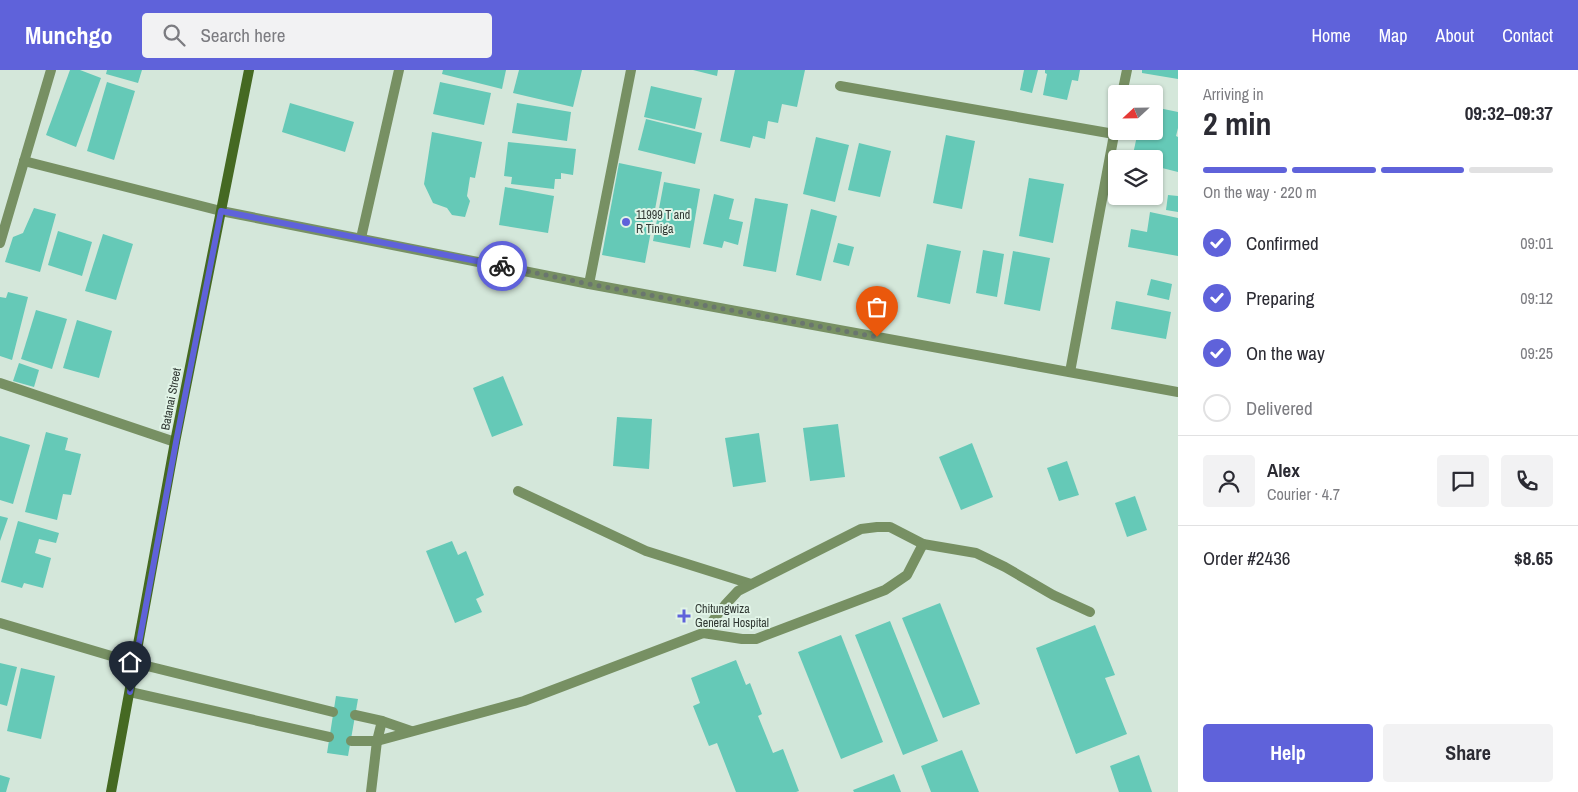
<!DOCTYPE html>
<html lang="en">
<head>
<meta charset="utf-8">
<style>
  body { margin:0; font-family:"Archivo Narrow",sans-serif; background:#f2f2f3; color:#2b2b33; height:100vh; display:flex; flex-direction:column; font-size:19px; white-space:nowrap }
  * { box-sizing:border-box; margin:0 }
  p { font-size:16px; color:#7c7c81 }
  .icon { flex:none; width:28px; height:28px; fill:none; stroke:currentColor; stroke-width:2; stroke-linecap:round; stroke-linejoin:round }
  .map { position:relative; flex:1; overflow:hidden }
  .details { display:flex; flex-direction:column; background:#fff; width:400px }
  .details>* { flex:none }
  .needle { width:32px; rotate:248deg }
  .tools { position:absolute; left:1108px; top:15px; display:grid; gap:10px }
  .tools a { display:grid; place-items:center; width:55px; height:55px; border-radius:5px; background:#fff; box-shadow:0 1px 4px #0004; font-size:25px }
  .pin { position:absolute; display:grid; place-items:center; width:42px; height:42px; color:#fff; margin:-51px -21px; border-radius:50% 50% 50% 0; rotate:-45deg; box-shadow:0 0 5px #0007 }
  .pin .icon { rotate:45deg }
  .courier { position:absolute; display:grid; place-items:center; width:50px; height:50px; margin:-25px; border:4px solid #5f62da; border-radius:50%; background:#fff; color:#222; box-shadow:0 1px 6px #0007 }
  .overview em { font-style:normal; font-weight:800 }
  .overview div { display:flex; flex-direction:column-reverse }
  .overview { display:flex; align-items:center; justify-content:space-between; height:85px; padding:0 25px }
  h1 { font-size:32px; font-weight:800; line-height:38px }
  .bar { display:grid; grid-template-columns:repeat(4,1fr); gap:8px 5px; align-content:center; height:60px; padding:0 25px }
  .bar i { height:6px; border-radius:4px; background:#e1e1e2 }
  .bar .active { background:#5f62da }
  .bar p { grid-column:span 4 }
  .line { display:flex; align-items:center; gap:12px; padding:0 25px; border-top:1px solid #e1e1e2 }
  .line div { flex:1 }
  .round { display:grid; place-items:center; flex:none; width:52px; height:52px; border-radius:5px; background:#f2f2f3 }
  ol { padding:0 25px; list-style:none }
  li { display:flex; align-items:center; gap:15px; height:55px }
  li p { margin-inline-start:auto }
  li .icon { padding:5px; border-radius:50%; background:#5f62da; color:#fff; stroke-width:4 }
  li:last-child { color:#7c7c81 }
  li i { width:28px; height:28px; border:2px solid #e1e1e2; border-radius:50% }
  .primary-button { display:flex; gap:10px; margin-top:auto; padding:10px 25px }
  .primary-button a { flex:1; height:58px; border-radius:5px; background:#5f62da; color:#fff; font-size:20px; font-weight:800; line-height:58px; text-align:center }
  .primary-button a+a { background:#f2f2f3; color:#2b2b33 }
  header { display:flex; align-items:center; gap:30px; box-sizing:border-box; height:70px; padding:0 25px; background:#5f62da; color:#fff }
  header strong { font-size:24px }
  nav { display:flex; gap:28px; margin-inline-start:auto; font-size:18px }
  .search { width:350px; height:45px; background:#f2f2f3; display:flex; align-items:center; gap:12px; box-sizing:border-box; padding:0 18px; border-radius:5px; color:#7c7c81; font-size:19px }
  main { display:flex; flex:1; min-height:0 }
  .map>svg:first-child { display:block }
  .building { fill:#65c9b7 }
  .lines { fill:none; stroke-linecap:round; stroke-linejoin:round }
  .lane { stroke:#779063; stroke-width:10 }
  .street { stroke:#779063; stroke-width:10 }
  .secondary { stroke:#456922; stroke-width:10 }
  .done { stroke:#6a766e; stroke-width:5; stroke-dasharray:0 9 }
  .route { stroke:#5f62da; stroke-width:6 }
  .poi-dot { fill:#5f62da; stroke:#e1f4e7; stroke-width:2 }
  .labels { text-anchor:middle; stroke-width:4; stroke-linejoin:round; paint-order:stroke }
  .poi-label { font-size:12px; fill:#313934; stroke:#e1f4e7; text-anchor:start }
  .street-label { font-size:12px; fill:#313934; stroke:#e1f4e7 }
</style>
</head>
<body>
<header>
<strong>Munchgo</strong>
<div class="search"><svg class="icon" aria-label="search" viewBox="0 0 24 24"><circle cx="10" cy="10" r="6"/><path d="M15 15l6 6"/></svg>Search here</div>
<nav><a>Home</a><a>Map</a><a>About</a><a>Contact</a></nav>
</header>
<main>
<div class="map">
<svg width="1178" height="722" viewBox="0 0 1178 722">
  <rect width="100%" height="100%" fill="#d4e7da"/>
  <!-- building -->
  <g class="building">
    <path d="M70 0H80L101 8 76 77 46 65Z"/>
    <path d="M107 0H142L138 13 106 4Z"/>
    <path d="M443 0H506L502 19 442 4Z"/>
    <path d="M519 0H582L573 37 513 23Z"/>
    <path d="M693 0H718L717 6Z"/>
    <path d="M735 0H805L797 37 782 34 778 53 768 51 765 69 753 66 750 78 720 71Z"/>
    <path d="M1024 0H1038L1032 23 1020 20Z"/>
    <path d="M1045 0H1080L1078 11 1072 10 1067 30 1043 25 1047 4 1045 3Z"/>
    <path d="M1142 0H1178V9L1142 3Z"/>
    <path d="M107 12 135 21 114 90 87 81Z"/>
    <path d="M440 12 491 23 484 55 433 44Z"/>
    <path d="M651 16 702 28 695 59 644 47Z"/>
    <path d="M290 33 354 52 345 82 282 62Z"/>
    <path d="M517 33 571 42 567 71 512 63Z"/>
    <path d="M1154 37 1178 42V58L1176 66 1178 67V102L1154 96V89H1132L1138 61H1154Z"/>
    <path d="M646 49 702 63 695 94 638 80Z"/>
    <path d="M432 62 482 72 475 108 470 107 467 126 470 131 465 147 452 145 447 138 433 133 424 114Z"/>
    <path d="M946 65 975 71 962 139 933 133Z"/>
    <path d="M816 67 849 75 835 132 803 124Z"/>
    <path d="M508 72 576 79 573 105 561 103V109H555L554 119 511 114 512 107 504 106Z"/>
    <path d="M859 73 891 81 880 127 848 120Z"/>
    <path d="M619 93 662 102 645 193 602 185Z"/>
    <path d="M1029 108 1064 114 1053 173 1019 166Z"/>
    <path d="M664 112 700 119 690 178 653 171Z"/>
    <path d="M505 117 554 126 548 163 499 155Z"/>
    <path d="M714 124 734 129 729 149 743 152 738 175 724 171 722 178 703 174Z"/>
    <path d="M1168 125 1178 126V142L1166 140Z"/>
    <path d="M755 128 788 134 776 202 743 196Z"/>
    <path d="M34 138 56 144 40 202 5 192 13 167 23 163Z"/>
    <path d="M811 139 837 146 821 211 796 205Z"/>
    <path d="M1150 142 1178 148V186L1128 177 1131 159 1147 162Z"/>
    <path d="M58 161 92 172 82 206 48 195Z"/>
    <path d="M103 164 133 174 116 230 85 221Z"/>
    <path d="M838 173 854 177 849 196 833 192Z"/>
    <path d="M927 174 961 181 950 234 917 227Z"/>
    <path d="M983 180 1004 184 997 227 976 223Z"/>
    <path d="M1013 181 1050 188 1040 241 1004 234Z"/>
    <path d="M1151 209 1172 214 1169 230 1147 225Z"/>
    <path d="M8 222 28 227 12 290 0 286V227L6 228Z"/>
    <path d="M1116 231 1171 242 1166 269 1111 259Z"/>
    <path d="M36 240 67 249 52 299 21 289Z"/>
    <path d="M77 250 112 261 99 308 63 298Z"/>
    <path d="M19 293 39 300 34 317 13 311Z"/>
    <path d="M503 306 523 355 492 367 473 318Z"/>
    <path d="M617 347 652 349 649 399 613 396Z"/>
    <path d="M838 354 845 407 810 411 803 358Z"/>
    <path d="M46 362 68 368 65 380 81 384 71 425 63 424 57 450 25 442Z"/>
    <path d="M759 363 766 412 733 417 725 368Z"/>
    <path d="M0 366 30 375 13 434 0 430Z"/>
    <path d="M972 373 993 427 961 440 939 387Z"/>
    <path d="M1067 391 1079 425 1059 431 1047 398Z"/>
    <path d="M1135 426 1147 460 1127 467 1115 433Z"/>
    <path d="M0 446 8 448 0 471Z"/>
    <path d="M18 451 59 463 56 473 39 469 35 483 51 488 43 518 24 513 22 518 1 512Z"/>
    <path d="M452 471 458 485 466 481 484 525 476 529 482 542 455 553 426 481Z"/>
    <path d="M940 533 980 634 943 648 902 548Z"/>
    <path d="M890 551 938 671 903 685 855 565Z"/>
    <path d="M1095 555 1115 605 1105 608 1127 664 1076 684 1036 578Z"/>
    <path d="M841 565 883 672 841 689 798 582Z"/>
    <path d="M736 590 746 615 750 613 762 644 758 646 773 683 783 679 799 721 796 722H736L717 673 709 676 693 636 700 633 691 608Z"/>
    <path d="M0 593 17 597 7 636 0 634Z"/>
    <path d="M21 598 55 606 41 669 7 661Z"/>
    <path d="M336 626 358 629 348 686 327 683Z"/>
    <path d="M962 680 979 722H931L921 696Z"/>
    <path d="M1139 685 1152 722H1119L1110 696Z"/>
    <path d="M894 704 901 722H854L853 720Z"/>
    <path d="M0 705 10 708 6 722H0Z"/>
  </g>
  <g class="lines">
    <!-- lane -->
    <g class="lane">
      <path d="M518 421 646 481 751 514"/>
      <path d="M703 563 742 569H756L885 520 907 505 923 474"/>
      <path d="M135 593 333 642"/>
      <path d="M130 622 329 667"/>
      <path d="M355 645 382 651 411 661"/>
      <path d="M351 671H377L524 631 703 563 725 535 738 521 861 459 877 457H890L923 474 976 483 1005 497 1053 525 1090 542"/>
      <path d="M371 722 377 671 382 651"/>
    </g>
    <!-- street -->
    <g class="street">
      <path d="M840 16 1114 64"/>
      <path d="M1122 24 1127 0"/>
      <path d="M24 91 221 141 589 214 1178 322"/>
      <path d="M361 168 399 0"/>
      <path d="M0 173 51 0"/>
      <path d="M589 214 631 0"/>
      <path d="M1070 302 1116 54"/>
      <path d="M0 313 175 372"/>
      <path d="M0 553 135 593"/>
    </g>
    <!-- secondary -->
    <path class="secondary" d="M111 722 175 372 249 0"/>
  </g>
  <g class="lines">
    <!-- done -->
    <path class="done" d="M502 196 589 214 877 267"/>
    <!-- route -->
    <path class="route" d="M130 622 176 372 221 141 502 196"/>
  </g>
  <!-- markers -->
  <g class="poi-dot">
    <circle cx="626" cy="152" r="5"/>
    <path d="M681.5 538.5h5v5h5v5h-5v5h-5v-5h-5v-5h5z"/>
  </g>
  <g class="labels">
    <!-- poi labels -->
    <g class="poi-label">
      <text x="636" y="149">11999 T and<tspan x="636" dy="14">R Tiniga</tspan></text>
      <text x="695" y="543">Chitungwiza<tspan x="695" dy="14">General Hospital</tspan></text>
    </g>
    <!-- street labels -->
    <g class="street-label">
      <text transform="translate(171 329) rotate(-79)" y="4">Batanai Street</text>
    </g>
  </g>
</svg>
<div class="tools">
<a><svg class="needle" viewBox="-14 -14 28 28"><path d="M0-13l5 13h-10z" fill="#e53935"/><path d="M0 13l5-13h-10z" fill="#7c7c81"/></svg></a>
<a><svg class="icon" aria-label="layers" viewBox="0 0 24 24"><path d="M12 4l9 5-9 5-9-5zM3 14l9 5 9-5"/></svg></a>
</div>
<div class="pin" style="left:877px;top:267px;background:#ea580c"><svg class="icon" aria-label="bag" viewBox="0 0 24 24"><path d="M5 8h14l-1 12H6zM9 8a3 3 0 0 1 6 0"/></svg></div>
<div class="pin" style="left:130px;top:622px;background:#1f2937"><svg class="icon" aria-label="home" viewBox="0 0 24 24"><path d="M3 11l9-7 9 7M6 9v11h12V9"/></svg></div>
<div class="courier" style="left:502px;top:196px"><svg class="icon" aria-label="bike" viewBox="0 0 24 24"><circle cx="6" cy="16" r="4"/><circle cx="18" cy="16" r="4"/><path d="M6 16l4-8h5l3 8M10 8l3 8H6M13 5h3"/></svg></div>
</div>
<section class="details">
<div class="overview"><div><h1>2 min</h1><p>Arriving in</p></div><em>09:32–09:37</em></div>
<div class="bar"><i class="active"></i><i class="active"></i><i class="active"></i><i></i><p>On the way · 220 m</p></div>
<ol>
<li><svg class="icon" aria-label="check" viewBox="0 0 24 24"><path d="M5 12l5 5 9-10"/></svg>Confirmed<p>09:01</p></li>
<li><svg class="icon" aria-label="check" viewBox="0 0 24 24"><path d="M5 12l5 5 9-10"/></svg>Preparing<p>09:12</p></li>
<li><svg class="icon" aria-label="check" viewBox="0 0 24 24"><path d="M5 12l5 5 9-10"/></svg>On the way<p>09:25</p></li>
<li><i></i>Delivered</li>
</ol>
<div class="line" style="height:90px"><a class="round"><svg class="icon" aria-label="person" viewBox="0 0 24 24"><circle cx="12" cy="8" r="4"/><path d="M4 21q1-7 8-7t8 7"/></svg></a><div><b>Alex</b><p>Courier · 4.7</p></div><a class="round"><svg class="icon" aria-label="chat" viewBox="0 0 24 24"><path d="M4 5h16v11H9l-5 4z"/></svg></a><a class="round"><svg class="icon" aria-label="phone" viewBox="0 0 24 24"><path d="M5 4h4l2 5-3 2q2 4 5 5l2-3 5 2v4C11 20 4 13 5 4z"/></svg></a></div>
<div class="line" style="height:65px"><div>Order #2436</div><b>$8.65</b></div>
<div class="primary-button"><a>Help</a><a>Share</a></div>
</section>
</main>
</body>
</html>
